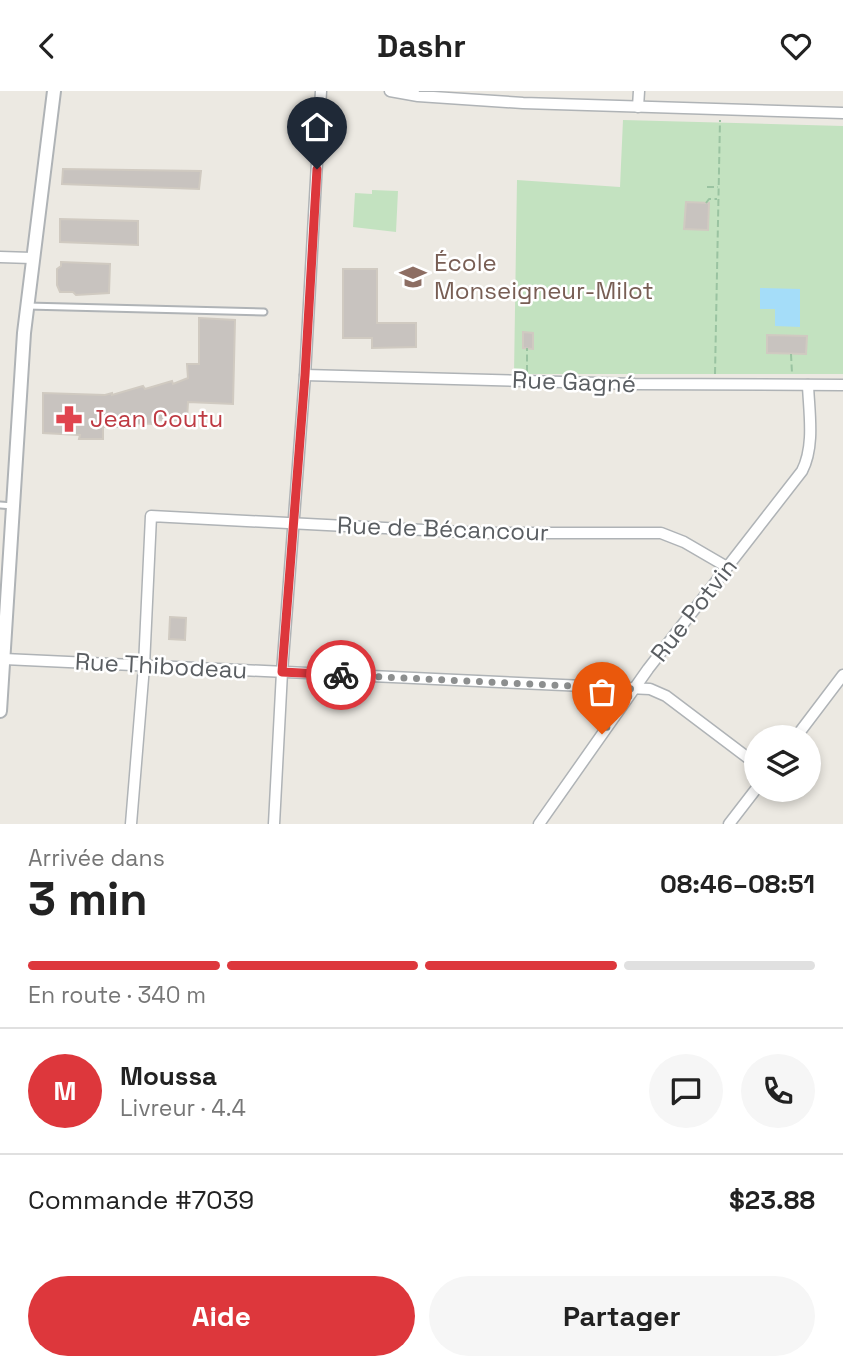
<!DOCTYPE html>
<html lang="fr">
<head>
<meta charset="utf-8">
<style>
  body { margin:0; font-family:"Space Grotesk",sans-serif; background:#f6f6f6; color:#222; height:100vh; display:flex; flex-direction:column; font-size:26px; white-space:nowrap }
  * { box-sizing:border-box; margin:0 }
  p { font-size:23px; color:#767676 }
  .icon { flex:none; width:38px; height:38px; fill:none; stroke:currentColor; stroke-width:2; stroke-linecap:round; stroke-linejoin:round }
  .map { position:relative; height:733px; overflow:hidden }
  .details { display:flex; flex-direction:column; background:#fff; flex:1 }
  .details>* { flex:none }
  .tools { position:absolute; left:744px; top:634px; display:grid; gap:14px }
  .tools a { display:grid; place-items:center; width:77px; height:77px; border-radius:50%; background:#fff; box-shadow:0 4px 10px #0003; font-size:35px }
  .pin { position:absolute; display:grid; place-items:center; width:60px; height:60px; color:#fff; margin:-72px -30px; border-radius:50% 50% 50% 0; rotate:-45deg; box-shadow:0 0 7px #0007 }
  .pin .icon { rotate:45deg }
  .courier { position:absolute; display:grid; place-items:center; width:70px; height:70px; margin:-35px; border:5px solid #dd373c; border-radius:50%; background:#fff; color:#222; box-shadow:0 2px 9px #0007 }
  .overview em { font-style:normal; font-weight:800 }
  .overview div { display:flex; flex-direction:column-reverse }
  .overview { display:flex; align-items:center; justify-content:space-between; height:119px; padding:0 28px }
  h1 { font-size:46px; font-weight:800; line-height:52px }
  .bar { display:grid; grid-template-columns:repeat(4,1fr); gap:10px 7px; align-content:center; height:84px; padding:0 28px }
  .bar i { height:9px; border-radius:5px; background:#e0e0e0 }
  .bar .selected { background:#dd373c }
  .bar p { grid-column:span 4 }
  .line { display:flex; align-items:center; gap:18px; padding:0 28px; border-top:2px solid #e0e0e0 }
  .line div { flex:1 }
  .round { display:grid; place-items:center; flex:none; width:74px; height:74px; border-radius:37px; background:#f6f6f6 }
  .button { display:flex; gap:14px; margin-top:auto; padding:14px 28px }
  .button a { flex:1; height:80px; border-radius:42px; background:#dd373c; color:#fff; font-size:28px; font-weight:800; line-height:80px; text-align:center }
  .button a+a { background:#f6f6f6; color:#222 }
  header { display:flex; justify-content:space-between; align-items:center; height:91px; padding:0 28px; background:#fff; font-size:32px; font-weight:800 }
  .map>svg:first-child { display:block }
  .green { fill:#c3e2c0 }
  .water { fill:#a5ddf9 }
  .building { fill:#c8c3bf; stroke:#d0cac1; stroke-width:2 }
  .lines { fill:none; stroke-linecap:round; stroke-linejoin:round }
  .service-casing { stroke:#afb3b6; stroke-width:9 }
  .minor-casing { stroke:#afb3b6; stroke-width:13 }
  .tertiary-casing { stroke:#afb3b6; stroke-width:16 }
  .path { stroke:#9ac3a1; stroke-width:2; stroke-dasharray:7 3.5; stroke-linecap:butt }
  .service { stroke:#fff; stroke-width:5 }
  .minor { stroke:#fff; stroke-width:10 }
  .tertiary { stroke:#fff; stroke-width:12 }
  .done { stroke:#8d8f8f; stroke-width:7; stroke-dasharray:0 12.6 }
  .route { stroke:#dd373c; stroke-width:9 }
  .labels { text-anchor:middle; stroke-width:5; stroke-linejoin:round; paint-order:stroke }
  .education-label { font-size:24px; fill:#785e54; stroke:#fff; text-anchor:start }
  .street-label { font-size:24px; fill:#5a5e62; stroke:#fff }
  .health-label { font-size:24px; fill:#be3a42; stroke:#fff; text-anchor:start }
</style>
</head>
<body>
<header><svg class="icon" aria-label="back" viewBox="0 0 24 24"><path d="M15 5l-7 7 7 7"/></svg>Dashr<svg class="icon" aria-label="heart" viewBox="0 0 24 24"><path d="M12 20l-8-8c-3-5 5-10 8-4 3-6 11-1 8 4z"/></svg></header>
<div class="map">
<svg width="843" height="733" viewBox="0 0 843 733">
  <rect width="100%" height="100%" fill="#ece9e2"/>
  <!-- green -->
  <g class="green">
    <path d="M623 29 843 35V283H514L517 89 620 96Z"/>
    <path d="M372 99 398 100 396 141 353 136 355 102 372 103Z"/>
  </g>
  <!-- water -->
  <path class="water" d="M760 197 800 198V236L775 235V218H760Z"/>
  <!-- building -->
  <g class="building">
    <path d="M63 78 201 80 199 98 62 93Z"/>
    <path d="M686 111 709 112 708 139 684 138Z"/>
    <path d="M60 128 138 130V154L60 151Z"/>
    <path d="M61 171 110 173 109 202 76 204 73 201H60L57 194V178L61 175Z"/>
    <path d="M343 178H377V232H416V256L372 257V247H343Z"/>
    <path d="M199 227 235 229 233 313 188 311 187 329H158L156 333 126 332V336H103V348H79L80 344 43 342V302L105 304 112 302V304L143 295 145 298 172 290 173 293 188 287 187 273H199Z"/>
    <path d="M523 241 533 242V258L523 257Z"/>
    <path d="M767 244 807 245 806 263 767 262Z"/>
    <path d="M170 526 186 527 185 549 169 548Z"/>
  </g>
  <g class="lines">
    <defs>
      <g id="service">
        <path d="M27 215 264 221"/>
        <path d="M0 414 13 415"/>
      </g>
      <g id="minor">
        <path d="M390 0 418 5 523 12 843 22"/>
        <path d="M638 16 639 0"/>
        <path d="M0 166 32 167"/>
        <path d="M305 284 635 293 843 294"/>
        <path d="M4 568 650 598 666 605 756 673"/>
        <path d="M796 646 843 584"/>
        <path d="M131 733 144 575 151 425 482 442H661L684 451 727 476"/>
        <path d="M274 733 282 581 305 284 321 0"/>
        <path d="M539 733 648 578 802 380C815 355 809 321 808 294"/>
        <path d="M729 733 756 698"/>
      </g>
      <path id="tertiary" d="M0 620 24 242 54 0"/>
    </defs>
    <!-- service casing -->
    <use href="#service" class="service-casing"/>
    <!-- minor casing -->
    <use href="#minor" class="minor-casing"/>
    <!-- tertiary casing -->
    <use href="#tertiary" class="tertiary-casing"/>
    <!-- path -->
    <g class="path">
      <path d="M707 96H718"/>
      <path d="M706 112 709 108H717"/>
      <path d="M791 263 792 282"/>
      <path d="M527 281V257"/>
      <path d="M715 283 720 29"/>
    </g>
    <!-- service -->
    <use href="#service" class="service"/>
    <!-- minor -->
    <use href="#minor" class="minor"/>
    <!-- tertiary -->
    <use href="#tertiary" class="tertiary"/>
  </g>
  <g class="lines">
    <!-- done -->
    <path class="done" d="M341 584 634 598 602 643"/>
    <!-- route -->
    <path class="route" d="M317 78 305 284 282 581 341 584"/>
  </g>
  <!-- icons -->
  <defs>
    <symbol id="school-bare" viewBox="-9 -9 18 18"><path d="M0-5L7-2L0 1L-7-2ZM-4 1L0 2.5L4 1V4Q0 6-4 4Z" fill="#8d6e63" stroke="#fff" stroke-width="2.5" paint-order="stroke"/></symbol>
    <symbol id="pharmacy-bare" viewBox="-9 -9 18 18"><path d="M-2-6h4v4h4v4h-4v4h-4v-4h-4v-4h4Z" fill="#e0444e" stroke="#fff" stroke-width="2.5" paint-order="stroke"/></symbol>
  </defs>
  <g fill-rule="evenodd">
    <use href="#school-bare" x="394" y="167" width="38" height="38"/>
    <use href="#pharmacy-bare" x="50" y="309" width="38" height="38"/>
  </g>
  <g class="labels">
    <!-- education labels -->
    <g class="education-label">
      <text x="434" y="180">École<tspan x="434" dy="28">Monseigneur-Milot</tspan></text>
    </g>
    <!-- street labels -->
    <g class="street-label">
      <text transform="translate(574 291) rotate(2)" y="8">Rue Gagné</text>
      <text transform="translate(443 438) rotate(2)" y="8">Rue de Bécancour</text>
      <text transform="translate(694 519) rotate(-52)" y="8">Rue Potvin</text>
      <text transform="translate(161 575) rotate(3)" y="8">Rue Thibodeau</text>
    </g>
    <!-- health labels -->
    <g class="health-label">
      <text x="90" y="336">Jean Coutu</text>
    </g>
  </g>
</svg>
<div class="tools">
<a><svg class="icon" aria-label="layers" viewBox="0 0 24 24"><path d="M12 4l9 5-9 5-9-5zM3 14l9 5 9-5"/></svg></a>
</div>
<div class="pin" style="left:602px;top:643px;background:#ea580c"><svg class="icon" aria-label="bag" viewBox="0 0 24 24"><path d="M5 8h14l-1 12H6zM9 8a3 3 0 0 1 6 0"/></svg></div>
<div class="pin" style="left:317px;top:78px;background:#1f2937"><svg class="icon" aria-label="home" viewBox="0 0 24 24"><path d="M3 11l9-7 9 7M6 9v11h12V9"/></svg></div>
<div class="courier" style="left:341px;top:584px"><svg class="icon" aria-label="bike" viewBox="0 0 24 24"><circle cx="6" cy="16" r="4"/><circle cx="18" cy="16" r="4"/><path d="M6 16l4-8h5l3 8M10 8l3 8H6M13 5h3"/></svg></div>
</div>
<section class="details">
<div class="overview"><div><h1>3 min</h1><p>Arrivée dans</p></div><em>08:46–08:51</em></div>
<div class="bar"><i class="selected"></i><i class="selected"></i><i class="selected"></i><i></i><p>En route · 340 m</p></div>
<div class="line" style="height:126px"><b class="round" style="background:#dd373c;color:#fff">M</b><div><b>Moussa</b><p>Livreur · 4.4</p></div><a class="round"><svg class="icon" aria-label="chat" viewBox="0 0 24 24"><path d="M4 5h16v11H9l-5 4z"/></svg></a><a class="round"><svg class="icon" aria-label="phone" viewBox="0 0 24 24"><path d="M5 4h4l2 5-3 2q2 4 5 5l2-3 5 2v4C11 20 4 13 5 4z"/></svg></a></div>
<div class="line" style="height:91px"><div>Commande #7039</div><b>$23.88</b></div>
<div class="button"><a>Aide</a><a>Partager</a></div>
</section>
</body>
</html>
